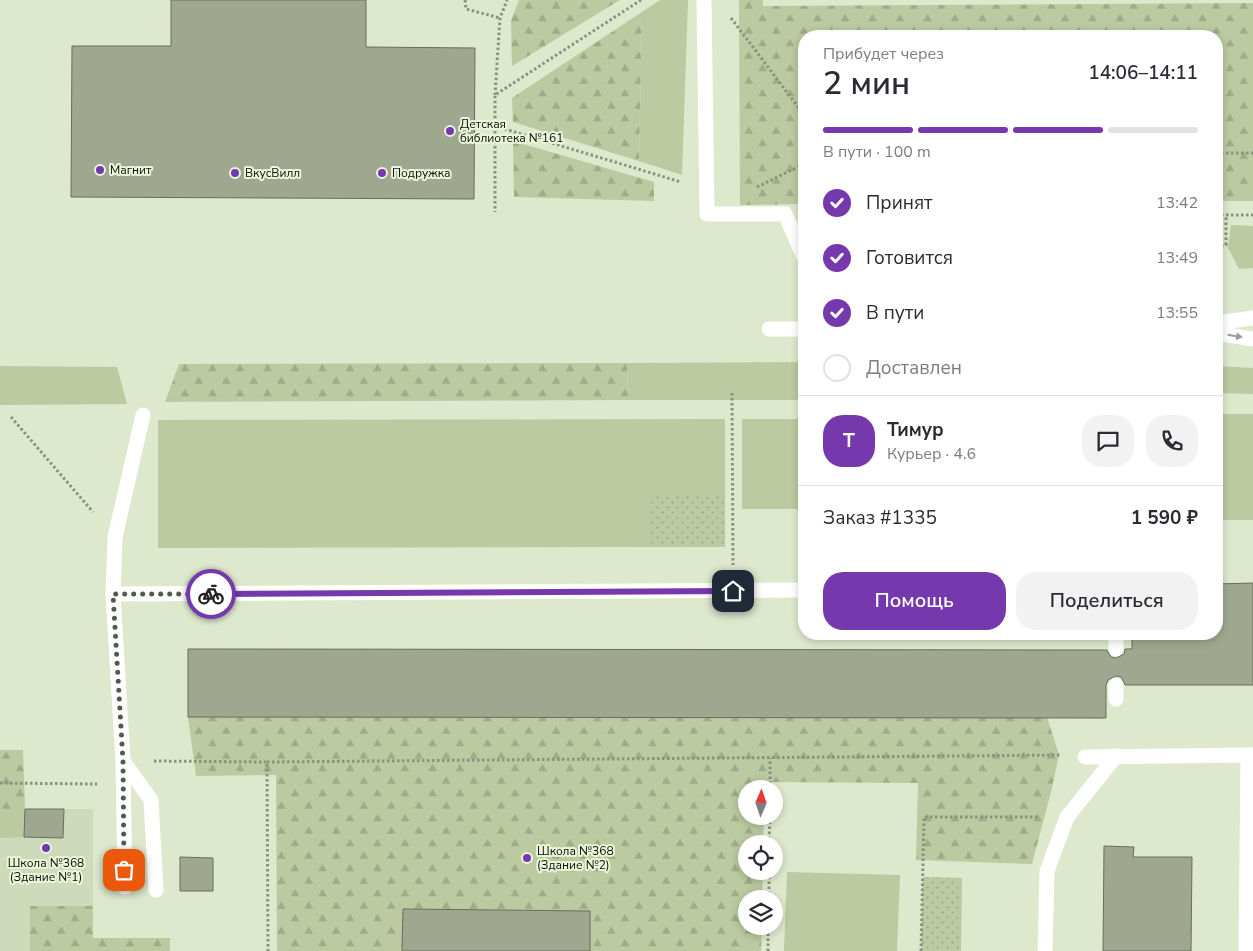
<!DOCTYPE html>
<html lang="ru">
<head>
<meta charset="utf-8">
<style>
  body { margin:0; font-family:"Nunito Sans",sans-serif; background:#f2f2f3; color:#2b2b33; height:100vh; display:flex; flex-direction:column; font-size:19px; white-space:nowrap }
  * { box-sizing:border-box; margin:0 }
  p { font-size:16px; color:#7c7c81 }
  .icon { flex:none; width:28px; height:28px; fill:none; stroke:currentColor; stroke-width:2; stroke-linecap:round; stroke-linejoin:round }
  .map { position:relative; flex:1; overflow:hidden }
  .drawer { position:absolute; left:798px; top:30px; width:425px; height:610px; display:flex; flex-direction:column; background:#fff; border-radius:20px; box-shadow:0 2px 8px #0003 }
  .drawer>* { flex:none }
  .needle { width:32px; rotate:2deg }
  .controls { position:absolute; left:738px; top:780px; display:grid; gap:10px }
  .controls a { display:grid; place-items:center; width:45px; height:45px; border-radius:50%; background:#fff; box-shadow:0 2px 8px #0003; font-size:25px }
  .pin { position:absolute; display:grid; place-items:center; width:42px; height:42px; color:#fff; margin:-21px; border-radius:10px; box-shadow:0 2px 8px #0006 }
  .courier { position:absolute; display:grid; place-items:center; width:50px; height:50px; margin:-25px; border:4px solid #7538ad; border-radius:50%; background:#fff; color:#222; box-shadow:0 1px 6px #0007 }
  .summary em { font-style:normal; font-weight:600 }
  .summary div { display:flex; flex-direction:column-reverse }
  .summary { display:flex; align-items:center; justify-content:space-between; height:85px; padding:0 25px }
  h1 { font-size:32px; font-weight:600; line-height:38px }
  .bar { display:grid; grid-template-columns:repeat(4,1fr); gap:8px 5px; align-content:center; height:60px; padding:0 25px }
  .bar i { height:6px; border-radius:4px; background:#e1e1e2 }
  .bar .on { background:#7538ad }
  .bar p { grid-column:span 4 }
  .line { display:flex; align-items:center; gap:12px; padding:0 25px; border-top:1px solid #e1e1e2 }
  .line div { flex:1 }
  .round { display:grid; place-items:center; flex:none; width:52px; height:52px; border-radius:20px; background:#f2f2f3 }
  ol { padding:0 25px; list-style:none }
  li { display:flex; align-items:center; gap:15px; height:55px }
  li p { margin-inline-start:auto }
  li .icon { padding:5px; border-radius:50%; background:#7538ad; color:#fff; stroke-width:4 }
  li:last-child { color:#7c7c81 }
  li i { width:28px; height:28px; border:2px solid #e1e1e2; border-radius:50% }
  .action { display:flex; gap:10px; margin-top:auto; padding:10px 25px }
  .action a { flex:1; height:58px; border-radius:20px; background:#7538ad; color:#fff; font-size:20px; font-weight:600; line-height:58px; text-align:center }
  .action a+a { background:#f2f2f3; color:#2b2b33 }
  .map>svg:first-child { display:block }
  .built { fill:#cedab9 }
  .grass { fill:#bbcaa0 }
  .forest { fill:url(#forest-firs) }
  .park { fill:url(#park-dots) }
  .building { fill:#9fa88f; stroke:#666f58 }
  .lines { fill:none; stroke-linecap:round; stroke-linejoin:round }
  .path { stroke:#8a927e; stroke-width:3; stroke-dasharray:2.5 2.5; stroke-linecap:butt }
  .service { stroke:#fff; stroke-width:15 }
  .oneway { fill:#9d9e9b }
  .done { stroke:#545a4b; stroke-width:5; stroke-dasharray:0 9 }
  .route { stroke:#7538ad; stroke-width:6 }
  .poi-dot { fill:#7538ad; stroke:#ebf5da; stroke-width:2 }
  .labels { text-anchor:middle; stroke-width:4; stroke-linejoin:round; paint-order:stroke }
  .poi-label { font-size:12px; fill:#0a0d05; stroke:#ebf5da; text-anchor:start }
</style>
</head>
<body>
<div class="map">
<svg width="1253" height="951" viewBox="0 0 1253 951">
  <defs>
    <pattern id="forest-firs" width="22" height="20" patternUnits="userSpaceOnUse" patternTransform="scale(1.25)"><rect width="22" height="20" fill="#bbcaa0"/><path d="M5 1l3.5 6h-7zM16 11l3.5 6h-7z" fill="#9fac88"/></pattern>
    <pattern id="park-dots" width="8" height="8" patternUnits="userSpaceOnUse" patternTransform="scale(1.25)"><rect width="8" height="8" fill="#bbcaa0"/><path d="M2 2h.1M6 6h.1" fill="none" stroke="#9fac88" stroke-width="1.8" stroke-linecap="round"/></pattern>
  </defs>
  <rect width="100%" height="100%" fill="#dde8cd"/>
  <!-- built -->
  <path class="built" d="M0 809H93V938H170V951H0Z"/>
  <!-- grass -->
  <g class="grass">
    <path d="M660 0H688L682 175 639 161 642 12Z"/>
    <path d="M1231 225 1253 226V268L1239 269 1228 248Z"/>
    <path d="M804 362V400H628L627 363Z"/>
    <path d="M0 366 117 367 127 404 0 405Z"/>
    <path d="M1216 366 1253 368V394L1216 393Z"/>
    <rect x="1216" y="414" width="37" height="106"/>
    <path d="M725 419V494H651V547L158 548V420Z"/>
    <rect x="742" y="419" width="62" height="90"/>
    <path d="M0 809H25L24 837 0 838Z"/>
    <path d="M787 872 900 875 897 951H784Z"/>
  </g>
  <!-- forest -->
  <g class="forest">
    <path d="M519 0H620L512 66 511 21Z"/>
    <path d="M739 0H763V6L1253 3V201H1216V36H804V204L740 205Z"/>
    <path d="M642 12 639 161 513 122 512 98Z"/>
    <path d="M513 141 654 182V201L514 197Z"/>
    <path d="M627 363 628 400 165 402 179 364Z"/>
    <path d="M188 717H1047L1059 755 1051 792 1032 864 916 860 918 783 765 782V789H746V816H764L763 844H746V871H763L762 899H746V926H762L761 951H590V911L403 909 402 951H277L276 775 196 776Z"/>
    <path d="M0 750H23L25 809H0Z"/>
    <path d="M30 906H93V938H170V951H30Z"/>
  </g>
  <!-- park -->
  <g class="park">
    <path d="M650 494H725V547H651Z"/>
    <path d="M923 877 962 878 961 951H921Z"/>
  </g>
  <!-- building -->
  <g class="building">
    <path d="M171 0H366V47L475 48 474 199 71 197 72 46H171Z"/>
    <path d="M1253 583V685H1125L1121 677 1116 676 1108 680 1106 685V718L188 717V649L1107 650 1111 657 1116 658 1124 654 1125 649H1132V634H1216V584Z"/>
    <path d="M25 809H64L63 838 24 837Z"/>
    <path d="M1104 846 1134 847 1133 857H1192L1191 951H1103Z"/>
    <path d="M180 857 213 858V891H180Z"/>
    <path d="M403 909 590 911V951H402Z"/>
  </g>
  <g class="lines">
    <!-- path -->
    <g class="path">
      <path d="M465 0 466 9 500 18"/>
      <path d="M641 0 495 95V126L681 182"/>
      <path d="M731 18 804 115"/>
      <path d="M495 95 500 18 507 0"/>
      <path d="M495 126V212"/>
      <path d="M1216 153H1253"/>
      <path d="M757 187 804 164"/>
      <path d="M1216 215H1253"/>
      <path d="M1216 246 1226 245V215"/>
      <path d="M732 393 733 565"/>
      <path d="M11 417 93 512"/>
      <path d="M154 761 267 762 268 951"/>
      <path d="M267 762 1060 755"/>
      <path d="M0 783 97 784"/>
      <path d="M770 789V758"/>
      <path d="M769 844 770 816"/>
      <path d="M769 899V871"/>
      <path d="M768 951V926"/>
      <path d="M921 951 924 817H1039"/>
    </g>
    <!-- service -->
    <g class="service">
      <path d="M704 0 707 214H785L804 257"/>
      <path d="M1216 323 1253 318"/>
      <path d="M769 329H804"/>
      <path d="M1216 333 1253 339"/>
      <path d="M143 415 115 537 113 594 804 590"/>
      <path d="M113 594 123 761 125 887"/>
      <path d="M1116 649V634"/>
      <path d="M1116 699V685"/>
      <path d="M1085 757 1253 755"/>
      <path d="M123 761 151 800 156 890"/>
      <path d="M1045 951 1047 871 1067 817 1116 756"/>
      <path d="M1246 951 1248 755"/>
    </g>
  </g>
  <!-- one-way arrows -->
  <defs><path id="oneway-solid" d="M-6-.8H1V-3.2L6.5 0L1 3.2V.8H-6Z" transform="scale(1.25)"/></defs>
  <use class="oneway" href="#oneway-solid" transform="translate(1235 336) rotate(9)"/>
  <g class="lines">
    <!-- done -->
    <path class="done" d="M124 870 123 761 113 594H211"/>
    <!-- route -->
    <path class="route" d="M211 594 733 591"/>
  </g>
  <!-- markers -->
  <g class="poi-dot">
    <circle cx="450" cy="131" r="5"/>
    <circle cx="100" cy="170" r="5"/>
    <circle cx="235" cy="173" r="5"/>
    <circle cx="382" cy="173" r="5"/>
    <circle cx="46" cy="848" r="5"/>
    <circle cx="527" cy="858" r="5"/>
  </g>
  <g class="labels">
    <!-- poi labels -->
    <g class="poi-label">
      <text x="460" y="128">Детская<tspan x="460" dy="14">библиотека №161</tspan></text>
      <text x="110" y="174">Магнит</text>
      <text x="245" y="177">ВкусВилл</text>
      <text x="392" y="177">Подружка</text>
      <text x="537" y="855">Школа №368<tspan x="537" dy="14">(Здание №2)</tspan></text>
      <text x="46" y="867" text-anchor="middle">Школа №368<tspan x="46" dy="14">(Здание №1)</tspan></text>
    </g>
  </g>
</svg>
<div class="controls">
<a><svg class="needle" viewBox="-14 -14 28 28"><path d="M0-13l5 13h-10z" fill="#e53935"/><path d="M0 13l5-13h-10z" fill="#7c7c81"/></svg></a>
<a><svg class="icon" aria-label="locate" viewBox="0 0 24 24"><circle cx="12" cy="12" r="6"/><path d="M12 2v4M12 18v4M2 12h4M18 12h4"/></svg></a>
<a><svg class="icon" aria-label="layers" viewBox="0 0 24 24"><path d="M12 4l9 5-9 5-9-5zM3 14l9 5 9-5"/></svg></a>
</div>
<div class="pin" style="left:124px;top:870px;background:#ea580c"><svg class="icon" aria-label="bag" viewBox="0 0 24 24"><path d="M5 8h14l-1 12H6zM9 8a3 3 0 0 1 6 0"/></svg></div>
<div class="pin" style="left:733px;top:591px;background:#1f2937"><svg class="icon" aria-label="home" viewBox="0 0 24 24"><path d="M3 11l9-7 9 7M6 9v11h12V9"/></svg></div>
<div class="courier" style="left:211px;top:594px"><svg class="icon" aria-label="bike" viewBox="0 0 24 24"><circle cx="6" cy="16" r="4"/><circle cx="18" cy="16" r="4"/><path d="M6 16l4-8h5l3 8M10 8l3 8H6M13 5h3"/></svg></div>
<section class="drawer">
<div class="summary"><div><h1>2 мин</h1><p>Прибудет через</p></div><em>14:06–14:11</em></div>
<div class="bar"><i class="on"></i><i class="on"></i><i class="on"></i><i></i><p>В пути · 100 m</p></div>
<ol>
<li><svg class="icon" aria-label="check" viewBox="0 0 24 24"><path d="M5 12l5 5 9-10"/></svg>Принят<p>13:42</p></li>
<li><svg class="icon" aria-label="check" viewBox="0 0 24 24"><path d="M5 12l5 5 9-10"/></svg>Готовится<p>13:49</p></li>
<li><svg class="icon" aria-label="check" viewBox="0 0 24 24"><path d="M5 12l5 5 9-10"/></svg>В пути<p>13:55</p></li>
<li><i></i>Доставлен</li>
</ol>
<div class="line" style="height:90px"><b class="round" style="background:#7538ad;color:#fff">Т</b><div><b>Тимур</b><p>Курьер · 4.6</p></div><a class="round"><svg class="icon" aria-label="chat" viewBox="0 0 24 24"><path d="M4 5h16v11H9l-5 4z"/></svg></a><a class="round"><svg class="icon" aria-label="phone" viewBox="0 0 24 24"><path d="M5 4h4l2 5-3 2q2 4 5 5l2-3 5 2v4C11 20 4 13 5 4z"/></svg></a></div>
<div class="line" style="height:65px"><div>Заказ #1335</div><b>1 590 ₽</b></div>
<div class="action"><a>Помощь</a><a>Поделиться</a></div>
</section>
</div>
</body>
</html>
